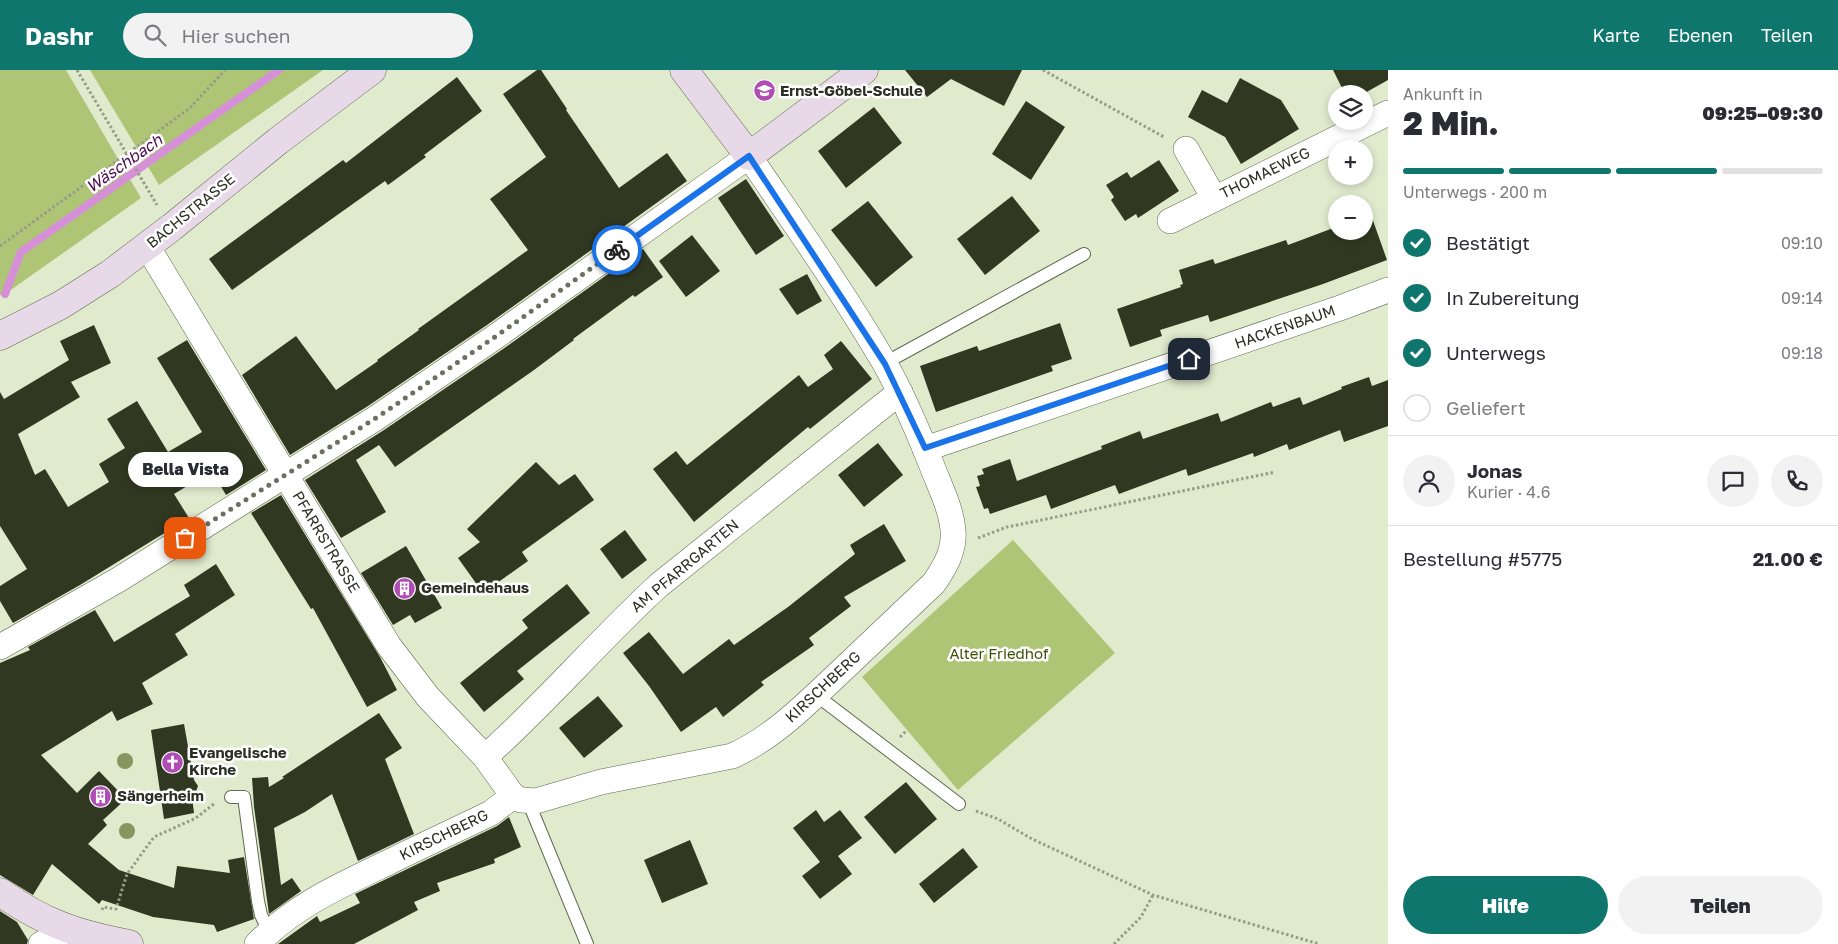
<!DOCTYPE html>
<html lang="de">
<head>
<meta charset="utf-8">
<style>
  body { margin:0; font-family:"Golos Text",sans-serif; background:#f2f2f3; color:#2b2b33; height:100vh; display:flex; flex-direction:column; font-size:19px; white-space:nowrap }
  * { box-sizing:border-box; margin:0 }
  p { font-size:16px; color:#7c7c81 }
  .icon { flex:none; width:28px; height:28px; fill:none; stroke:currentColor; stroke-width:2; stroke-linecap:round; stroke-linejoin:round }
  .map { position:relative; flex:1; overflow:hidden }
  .drawer { display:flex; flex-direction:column; background:#fff; width:450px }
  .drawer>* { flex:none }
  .buttons { position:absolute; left:1328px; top:15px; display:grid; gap:10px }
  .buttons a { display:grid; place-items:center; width:45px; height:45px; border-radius:50%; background:#fff; box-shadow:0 2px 8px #0003; font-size:25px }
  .pin { position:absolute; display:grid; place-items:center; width:42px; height:42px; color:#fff; margin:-21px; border-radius:10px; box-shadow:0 2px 8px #0006 }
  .courier { position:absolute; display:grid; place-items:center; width:50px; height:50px; margin:-25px; border:4px solid #1a73e8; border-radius:50%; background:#fff; color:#222; box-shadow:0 1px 6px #0007 }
  .bubble { position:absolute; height:35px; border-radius:18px; background:#fff; box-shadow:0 2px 8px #0003; font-size:16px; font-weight:800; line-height:35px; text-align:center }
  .headline em { font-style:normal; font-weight:800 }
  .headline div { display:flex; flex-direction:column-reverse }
  .headline { display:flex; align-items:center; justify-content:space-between; height:85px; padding:0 15px }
  h1 { font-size:32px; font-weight:800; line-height:38px }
  .bar { display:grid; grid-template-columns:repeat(4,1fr); gap:8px 5px; align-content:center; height:60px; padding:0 15px }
  .bar i { height:6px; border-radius:4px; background:#e1e1e2 }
  .bar .selected { background:#0f766e }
  .bar p { grid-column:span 4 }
  .line { display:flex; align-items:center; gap:12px; padding:0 15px; border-top:1px solid #e1e1e2 }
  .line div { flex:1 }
  .round { display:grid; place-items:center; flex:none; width:52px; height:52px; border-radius:26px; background:#f2f2f3 }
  ol { padding:0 15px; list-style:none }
  li { display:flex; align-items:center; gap:15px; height:55px }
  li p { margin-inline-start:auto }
  li .icon { padding:5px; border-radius:50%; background:#0f766e; color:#fff; stroke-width:4 }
  li:last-child { color:#7c7c81 }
  li i { width:28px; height:28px; border:2px solid #e1e1e2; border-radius:50% }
  .primary-button { display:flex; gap:10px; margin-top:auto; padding:10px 15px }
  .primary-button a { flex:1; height:58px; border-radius:30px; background:#0f766e; color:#fff; font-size:20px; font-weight:800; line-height:58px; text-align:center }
  .primary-button a+a { background:#f2f2f3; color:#2b2b33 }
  header { display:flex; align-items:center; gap:30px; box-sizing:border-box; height:70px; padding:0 25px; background:#0f766e; color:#fff }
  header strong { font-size:24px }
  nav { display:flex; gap:28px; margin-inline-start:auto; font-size:18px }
  .search { width:350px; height:45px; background:#f2f2f3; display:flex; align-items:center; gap:12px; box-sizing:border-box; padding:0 18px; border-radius:28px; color:#7c7c81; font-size:19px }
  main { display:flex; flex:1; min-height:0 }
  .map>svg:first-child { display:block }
  .green { fill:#afc576 }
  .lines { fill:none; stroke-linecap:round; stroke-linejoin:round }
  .stream { stroke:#d690d8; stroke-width:8 }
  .building { fill:#313821 }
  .lane-casing { stroke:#616950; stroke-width:14 }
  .street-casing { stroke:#616950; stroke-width:26 }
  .secondary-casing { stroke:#616950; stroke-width:29 }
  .path { stroke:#969d87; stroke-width:3; stroke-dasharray:2.5 2.5; stroke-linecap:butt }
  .lane { stroke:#fff; stroke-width:12 }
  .street { stroke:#fff; stroke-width:25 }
  .secondary { stroke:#e7d9e8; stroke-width:28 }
  .tree { fill:#87955f }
  .done { stroke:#6b705f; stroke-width:5; stroke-dasharray:0 9 }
  .route { stroke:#1a73e8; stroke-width:6 }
  .labels { text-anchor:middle; stroke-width:5; stroke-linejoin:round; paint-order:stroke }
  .poi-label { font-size:15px; font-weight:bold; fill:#2c2f24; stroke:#fff; text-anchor:start }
  .street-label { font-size:15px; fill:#2c2f24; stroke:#fff }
  .park-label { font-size:15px; fill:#3f4f05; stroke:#fff }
  .water-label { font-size:16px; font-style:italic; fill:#4b0b4e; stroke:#fff }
</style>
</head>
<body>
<header>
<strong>Dashr</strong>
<div class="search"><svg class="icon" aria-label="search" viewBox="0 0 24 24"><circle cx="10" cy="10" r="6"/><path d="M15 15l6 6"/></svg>Hier suchen</div>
<nav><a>Karte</a><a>Ebenen</a><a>Teilen</a></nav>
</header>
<main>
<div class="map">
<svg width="1388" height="874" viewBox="0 0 1388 874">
  <rect width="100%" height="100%" fill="#e0eacd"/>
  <!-- green -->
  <g class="green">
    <path d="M0 0H66L141 128 5 224 0 225Z"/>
    <path d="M90 0H323L159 115Z"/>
    <path d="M1013 470 1115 583 958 720 862 607Z"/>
  </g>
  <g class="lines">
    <!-- stream -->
    <path class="stream" d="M5 224 21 182 279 0"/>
  </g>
  <!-- building -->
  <g class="building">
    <path d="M537 0H541L567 39 566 40 619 118 667 83 687 111 487 255 368 336 290 385 242 305 296 266 336 320 378 291 377 290 419 260 418 259 528 180 490 129 546 87 503 24Z"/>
    <path d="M905 0H1022L1004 36 951 9 927 27Z"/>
    <path d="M1333 0H1388V10L1363 24H1345Z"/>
    <path d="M457 7 482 41 424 85 426 87 388 115 385 111 232 220 209 189 343 90 346 93Z"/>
    <path d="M1240 8 1281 30 1299 59 1241 94 1225 67 1188 47 1202 20 1227 33Z"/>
    <path d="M1026 31 1065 57 1031 110 992 84Z"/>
    <path d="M874 37 902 73 846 118 818 81Z"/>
    <path d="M1159 90 1179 121 1138 148 1136 144 1125 151 1111 130 1114 127 1106 115 1127 102 1131 108Z"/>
    <path d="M746 109 784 166 756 185 718 128Z"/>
    <path d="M1012 126 1040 161 985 205 957 169Z"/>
    <path d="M868 131 913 187 876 217 831 160Z"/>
    <path d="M1371 145 1387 190 1323 214 1210 252 1208 245 1160 260 1162 266 1130 277 1117 239 1181 217 1180 215 1183 214 1179 200 1213 189 1215 194 1286 170 1288 175 1336 157V161H1364V147Z"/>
    <path d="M692 165 720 201 686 227 659 191Z"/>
    <path d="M643 179 663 207 635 227 633 225 573 269 574 270 534 300 395 397 379 375 356 390 386 442 341 468 305 410 384 360 503 279Z"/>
    <path d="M807 204 822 231 797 245 779 219Z"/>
    <path d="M1060 253 1072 289 1051 296 1053 301 936 342 920 296 977 276 979 281Z"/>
    <path d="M94 255 111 293 71 312 80 327 18 364 35 405 45 399 68 437 109 412 99 394 125 378 107 349 137 331 168 382 202 362 157 288 187 270 266 400 226 425 212 401 174 424 189 448 80 515 13 553 0 531V516L27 499 0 456V322L4 329 69 290 60 271Z"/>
    <path d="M841 271 872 309 810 359 808 357 694 452 653 399 676 381 687 395 799 305 808 317 833 299 824 285Z"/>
    <path d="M1369 307 1372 316 1388 310V356L1344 372 1340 360 1289 380 1287 374 1254 387 1253 383 1188 406 1186 399 1119 424 1115 415 1051 439 1046 425 990 444 988 438 984 439 976 417 980 416 977 406 984 404 982 399 1010 389 1017 411 1102 379 1101 376 1140 361 1143 369 1218 343 1221 352 1271 332 1273 337 1300 327 1303 335 1342 319 1341 317Z"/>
    <path d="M878 373 903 405 864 437 838 405Z"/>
    <path d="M536 392 559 415 575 404 594 430 522 482 528 491 483 523 458 488 480 472 467 459Z"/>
    <path d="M281 425 380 587 397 620 367 637 313 538 311 539 251 443Z"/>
    <path d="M884 454 906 491 844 527 851 536 809 568 814 575 761 612 764 615 723 647 716 637 681 662 649 616 623 583 649 562 683 604 729 569 734 575 788 537 855 484 850 475Z"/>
    <path d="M625 460 647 490 622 509 600 479Z"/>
    <path d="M406 476 442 538 415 553 410 545 393 555 361 503Z"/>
    <path d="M216 494 235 525 175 564 188 585 142 613 153 634 117 651 112 641 41 685 77 723 99 701 126 729 103 750 107 755 88 774 119 800 174 818 177 796 230 803 228 790 244 787 254 849 217 862 214 855 153 847 102 830 99 834 52 794 33 825 0 805V593L30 580 28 577 95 540 114 572 190 526 184 515Z"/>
    <path d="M567 514 590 543 517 601 524 609 484 642 460 613 528 558 522 550Z"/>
    <path d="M598 626 623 656 584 688 559 658Z"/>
    <path d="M379 643 402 678 385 689 414 764 358 791 332 724 305 742 274 758 281 815 292 808 301 821 269 844 254 737 252 708 268 707 269 717 284 708 282 707Z"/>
    <path d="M184 654 194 710 198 716 194 727H192L194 743 164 749 151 660Z"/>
    <path d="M906 712 937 749 895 784 864 747Z"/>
    <path d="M816 740 824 752 840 740 862 768 838 786 852 804 820 829 802 806 820 792 793 758Z"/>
    <path d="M509 747 521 777 494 789 495 793 437 813 440 821 414 832 418 840 354 874H278L317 846 320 852 360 833 355 824 497 756Z"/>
    <path d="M690 770 708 814 662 833 644 790Z"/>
    <path d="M963 778 978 797 934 833 919 814Z"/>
    <path d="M0 841 17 852 28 870 27 874H0Z"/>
  </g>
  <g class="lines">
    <defs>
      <g id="lane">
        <path d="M885 293 1084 184"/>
        <path d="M816 625 959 734"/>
        <path d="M231 727H244L258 831 261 845 269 862"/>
        <path d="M528 731 587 874"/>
      </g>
      <g id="street">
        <path d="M1186 79 1214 128"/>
        <path d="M1170 151 1388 43"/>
        <path d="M147 176 389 576 428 627 485 687 513 726"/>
        <path d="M925 379 1340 238 1388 220"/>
        <path d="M0 577 118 510 376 348 495 267 749 86C795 154 843 222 884 292 903 325 918 361 932 396 940 417 951 438 953 460 955 480 945 497 934 513 902 543 870 574 837 605 805 635 773 668 732 686L601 712 536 731 521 730 513 726 491 743C456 760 421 776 387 793 339 816 294 836 257 874"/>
        <path d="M485 687C546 633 599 570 659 515L900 322"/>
        <path d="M41 874 68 860"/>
      </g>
      <g id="secondary">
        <path d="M684 0 749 86 864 0"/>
        <path d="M0 266 61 235 110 204 172 157 278 71 372 0"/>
        <path d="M0 822C44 853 76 864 129 874"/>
      </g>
    </defs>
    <!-- lane casing -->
    <use href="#lane" class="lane-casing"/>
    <!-- street casing -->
    <use href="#street" class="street-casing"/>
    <!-- secondary casing -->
    <use href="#secondary" class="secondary-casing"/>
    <!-- path -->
    <g class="path">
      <path d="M77 0 157 135"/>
      <path d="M1043 0 1164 67"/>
      <path d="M0 176 190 38 225 0"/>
      <path d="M978 468 1007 457 1275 402"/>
      <path d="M900 667 907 660"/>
      <path d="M976 741 998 749 1032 769 1153 825 1319 874"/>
      <path d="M102 840 103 837 116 839 127 804 154 767 196 748 215 733"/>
      <path d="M1114 874 1141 847 1153 825"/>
    </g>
    <!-- lane -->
    <use href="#lane" class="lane"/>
    <!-- street -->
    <use href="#street" class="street"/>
    <!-- secondary -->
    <use href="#secondary" class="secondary"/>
  </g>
  <!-- trees -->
  <g class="tree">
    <circle cx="125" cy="691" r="8"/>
    <circle cx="127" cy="761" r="8"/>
  </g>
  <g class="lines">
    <!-- done -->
    <path class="done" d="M185 468 376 348 495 267 617 180"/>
    <!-- route -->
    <path class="route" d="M617 180 749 86 885 294 925 378 1189 289"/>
  </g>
  <!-- icons -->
  <defs>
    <symbol id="school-disc" viewBox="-11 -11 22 22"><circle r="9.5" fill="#af4db4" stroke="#fff"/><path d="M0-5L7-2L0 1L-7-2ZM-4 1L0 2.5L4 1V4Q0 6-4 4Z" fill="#fff"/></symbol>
    <symbol id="building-disc" viewBox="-11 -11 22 22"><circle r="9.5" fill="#af4db4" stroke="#fff"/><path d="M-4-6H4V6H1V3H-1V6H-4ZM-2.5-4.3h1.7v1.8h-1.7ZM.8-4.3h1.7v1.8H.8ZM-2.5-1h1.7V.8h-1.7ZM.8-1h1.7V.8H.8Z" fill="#fff"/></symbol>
    <symbol id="church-disc" viewBox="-11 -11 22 22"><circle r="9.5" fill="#af4db4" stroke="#fff"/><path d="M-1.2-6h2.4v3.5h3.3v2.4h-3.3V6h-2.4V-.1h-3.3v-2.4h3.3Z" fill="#fff"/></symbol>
  </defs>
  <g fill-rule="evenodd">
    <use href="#school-disc" x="752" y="8" width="25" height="25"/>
    <use href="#building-disc" x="392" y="506" width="25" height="25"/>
    <use href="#church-disc" x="160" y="680" width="25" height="25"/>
    <use href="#building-disc" x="88" y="714" width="25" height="25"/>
  </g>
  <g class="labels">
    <!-- poi labels -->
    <g class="poi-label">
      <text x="780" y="26">Ernst-Göbel-Schule</text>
      <text x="421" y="523">Gemeindehaus</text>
      <text x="189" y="688">Evangelische<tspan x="189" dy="17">Kirche</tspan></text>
      <text x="117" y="731">Sängerheim</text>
    </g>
    <!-- street labels -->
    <g class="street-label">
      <text transform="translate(1265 103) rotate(-26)" y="5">THOMAEWEG</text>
      <text transform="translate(191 141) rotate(-39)" y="5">BACHSTRASSE</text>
      <text transform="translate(1285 257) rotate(-19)" y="5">HACKENBAUM</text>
      <text transform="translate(326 472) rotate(59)" y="5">PFARRSTRASSE</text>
      <text transform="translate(685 496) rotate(-40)" y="5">AM PFARRGARTEN</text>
      <text transform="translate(823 617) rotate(-43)" y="5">KIRSCHBERG</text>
      <text transform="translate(444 765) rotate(-26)" y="5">KIRSCHBERG</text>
    </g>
    <!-- park labels -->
    <g class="park-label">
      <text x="999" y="589">Alter Friedhof</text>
    </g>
    <!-- water labels -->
    <g class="water-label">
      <text transform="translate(124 93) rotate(-35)" y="6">Wäschbach</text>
    </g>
  </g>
</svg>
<div class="buttons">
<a><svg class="icon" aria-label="layers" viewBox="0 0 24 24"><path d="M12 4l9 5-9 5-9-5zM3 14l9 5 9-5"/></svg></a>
<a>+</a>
<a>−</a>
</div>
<div class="pin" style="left:185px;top:468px;background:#ea580c"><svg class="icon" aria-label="bag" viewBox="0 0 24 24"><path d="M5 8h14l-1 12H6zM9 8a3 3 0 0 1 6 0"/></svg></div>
<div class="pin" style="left:1189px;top:289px;background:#1f2937"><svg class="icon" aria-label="home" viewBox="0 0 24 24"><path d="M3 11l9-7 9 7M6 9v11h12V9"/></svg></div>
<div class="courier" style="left:617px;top:180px"><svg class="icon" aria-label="bike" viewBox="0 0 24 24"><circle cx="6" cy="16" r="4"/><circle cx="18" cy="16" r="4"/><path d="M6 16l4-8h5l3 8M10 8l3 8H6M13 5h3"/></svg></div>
<div class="bubble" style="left:128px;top:382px;width:115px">Bella Vista</div>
</div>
<section class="drawer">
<div class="headline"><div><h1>2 Min.</h1><p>Ankunft in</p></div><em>09:25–09:30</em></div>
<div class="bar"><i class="selected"></i><i class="selected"></i><i class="selected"></i><i></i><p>Unterwegs · 200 m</p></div>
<ol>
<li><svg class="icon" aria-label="check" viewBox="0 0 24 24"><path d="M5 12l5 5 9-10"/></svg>Bestätigt<p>09:10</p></li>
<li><svg class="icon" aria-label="check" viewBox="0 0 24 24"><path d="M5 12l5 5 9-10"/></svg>In Zubereitung<p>09:14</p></li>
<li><svg class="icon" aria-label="check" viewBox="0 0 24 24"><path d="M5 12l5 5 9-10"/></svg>Unterwegs<p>09:18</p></li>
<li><i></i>Geliefert</li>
</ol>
<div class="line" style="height:90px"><a class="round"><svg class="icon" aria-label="person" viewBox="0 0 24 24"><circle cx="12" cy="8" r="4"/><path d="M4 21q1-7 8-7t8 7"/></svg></a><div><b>Jonas</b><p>Kurier · 4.6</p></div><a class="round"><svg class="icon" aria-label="chat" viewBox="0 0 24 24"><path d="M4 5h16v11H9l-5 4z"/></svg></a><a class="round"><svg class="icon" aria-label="phone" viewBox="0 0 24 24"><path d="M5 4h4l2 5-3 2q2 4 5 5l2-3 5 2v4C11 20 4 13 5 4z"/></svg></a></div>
<div class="line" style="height:65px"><div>Bestellung #5775</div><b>21.00 €</b></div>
<div class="primary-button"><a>Hilfe</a><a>Teilen</a></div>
</section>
</main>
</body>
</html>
